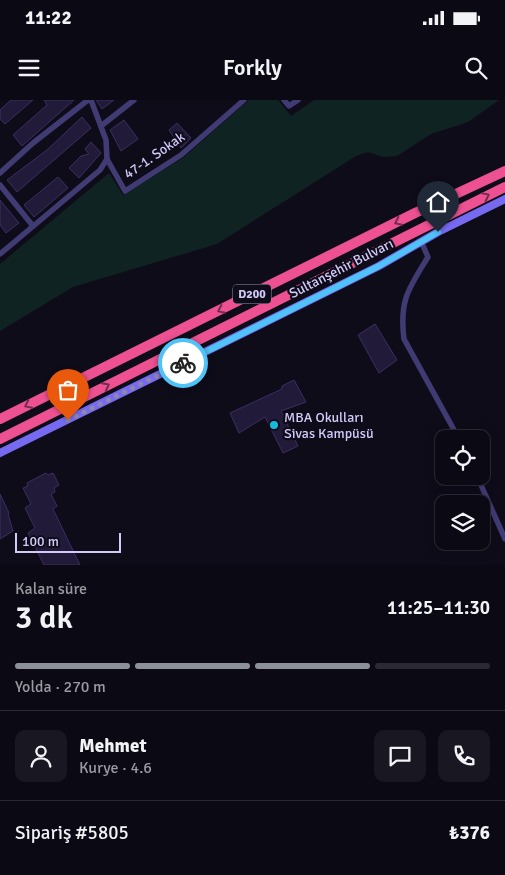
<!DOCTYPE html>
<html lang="tr">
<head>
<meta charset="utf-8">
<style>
  body { margin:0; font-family:Signika,sans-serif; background:#191722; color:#f1f3f6; height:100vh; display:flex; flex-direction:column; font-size:19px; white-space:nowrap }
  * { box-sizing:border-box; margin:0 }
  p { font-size:16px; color:#9a9aa0 }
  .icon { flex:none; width:28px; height:28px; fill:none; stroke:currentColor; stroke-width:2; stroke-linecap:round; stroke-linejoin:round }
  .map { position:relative; height:465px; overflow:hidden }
  .panel { display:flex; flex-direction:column; background:#0b0914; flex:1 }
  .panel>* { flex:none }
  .fabs { position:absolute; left:435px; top:330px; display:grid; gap:10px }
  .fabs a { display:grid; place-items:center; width:55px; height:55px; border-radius:10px; background:#0b0914; box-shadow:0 2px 12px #0003,0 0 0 1px #2b2a34; font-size:25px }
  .scale { position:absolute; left:15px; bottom:12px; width:106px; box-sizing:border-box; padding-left:5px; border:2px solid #d3cafa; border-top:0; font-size:14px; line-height:18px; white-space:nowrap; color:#d3cafa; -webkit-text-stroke:4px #0f0c1a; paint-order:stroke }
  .pin { position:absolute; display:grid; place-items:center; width:42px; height:42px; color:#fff; margin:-51px -21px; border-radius:50% 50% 50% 0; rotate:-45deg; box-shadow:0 0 5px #0007 }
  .pin .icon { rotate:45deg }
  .courier { position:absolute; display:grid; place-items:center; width:50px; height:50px; margin:-25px; border:4px solid #4fc3f7; border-radius:50%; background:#fff; color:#222; box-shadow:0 1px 6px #0007 }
  .overview em { font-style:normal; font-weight:600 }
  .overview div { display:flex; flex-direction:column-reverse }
  .overview { display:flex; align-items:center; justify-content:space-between; height:85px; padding:0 15px }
  h1 { font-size:32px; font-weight:600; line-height:38px }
  .bar { display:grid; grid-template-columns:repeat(4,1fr); gap:8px 5px; align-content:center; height:60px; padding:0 15px }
  .bar i { height:6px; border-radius:4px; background:#2b2a34 }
  .bar .active { background:#8c9099 }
  .bar p { grid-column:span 4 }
  .line { display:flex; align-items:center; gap:12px; padding:0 15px; border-top:1px solid #2b2a34 }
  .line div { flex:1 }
  .round { display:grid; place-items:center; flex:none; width:52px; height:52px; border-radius:10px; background:#191722 }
  .status { display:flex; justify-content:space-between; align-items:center; height:35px; padding:0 25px; background:#0b0914; direction:ltr }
  .status svg { height:14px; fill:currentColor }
  header { display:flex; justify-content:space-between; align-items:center; height:65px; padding:0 15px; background:#0b0914; font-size:22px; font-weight:600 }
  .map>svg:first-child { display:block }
  .green { fill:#102323 }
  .building { fill:#221a39; stroke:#3c2e63 }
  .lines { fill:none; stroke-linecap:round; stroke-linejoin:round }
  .street { stroke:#413b74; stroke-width:5.5 }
  .secondary { stroke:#766af1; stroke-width:8 }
  .highway { stroke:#ee5192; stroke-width:10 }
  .oneway { stroke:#732b50 }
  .done { stroke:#8e88ac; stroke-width:5; stroke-dasharray:0 9 }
  .route { stroke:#4fc3f7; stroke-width:6 }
  .poi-dot { fill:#15bbdb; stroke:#0f0c1a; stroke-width:2 }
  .labels { text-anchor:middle; stroke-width:4.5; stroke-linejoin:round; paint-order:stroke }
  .shield { fill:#0f0c1a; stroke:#9891b7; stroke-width:1 }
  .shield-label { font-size:12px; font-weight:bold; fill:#d3cafa }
  .street-label { font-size:14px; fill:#d3cafa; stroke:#0f0c1a }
  .poi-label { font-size:14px; fill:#d3cafa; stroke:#0f0c1a; text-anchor:start }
</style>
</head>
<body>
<div class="status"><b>11:22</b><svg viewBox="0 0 49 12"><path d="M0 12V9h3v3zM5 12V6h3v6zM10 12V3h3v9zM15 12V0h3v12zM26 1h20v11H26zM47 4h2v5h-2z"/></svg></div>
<header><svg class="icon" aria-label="menu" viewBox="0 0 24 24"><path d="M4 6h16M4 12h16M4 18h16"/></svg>Forkly<svg class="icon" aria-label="search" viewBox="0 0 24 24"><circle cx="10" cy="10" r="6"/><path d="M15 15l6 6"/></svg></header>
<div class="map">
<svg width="505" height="465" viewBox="0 0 505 465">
  <rect width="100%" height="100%" fill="#0f0c1a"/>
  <!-- green -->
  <path class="green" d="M249 0H278L291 16 314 0H499L468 22 431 34 397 56 383 57 368 52 356 56 217 144 73 187 0 231V164L109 73 123 95 183 58Z"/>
  <!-- building -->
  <g class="building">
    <path d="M11 0H33L5 24 0 19V10Z"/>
    <path d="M44 0H74L22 46 13 35 47 5Z"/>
    <path d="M96 0H114L102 9Z"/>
    <path d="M82 17 91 28 17 92 7 80 47 50Z"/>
    <path d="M124 20 138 39 121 51 110 30Z"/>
    <path d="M177 23 191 38 181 48 169 30Z"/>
    <path d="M91 42 101 53 79 78 69 68 81 56 89 54 85 49Z"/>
    <path d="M58 77 68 88 34 117 24 105Z"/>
    <path d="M0 100 19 123 6 133 0 125Z"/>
    <path d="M375 224 397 260 379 273 358 235Z"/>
    <path d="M294 280 306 302 281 311 298 346 283 353 265 317 239 333 230 313 282 289V286Z"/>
    <path d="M46 373 48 375 53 373 59 385 54 388 55 392 51 394 57 406 53 409 80 465H44L28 433 35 428 25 408 31 404 23 388 28 386 27 383Z"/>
    <path d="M0 394 9 413 8 414 13 431 0 439Z"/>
  </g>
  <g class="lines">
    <!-- street -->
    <g class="street">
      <path d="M91 0 106 40 107 59"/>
      <path d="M284 0 289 6 298 0"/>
      <path d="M101 26 134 0"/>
      <path d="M0 73 33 43 88 0"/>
      <path d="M0 85 33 126"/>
      <path d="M421 141 428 157C409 188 399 200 404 239L459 339"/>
      <path d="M0 154 100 70 107 59 125 91 181 55 244 0"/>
      <path d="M477 376 505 439"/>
    </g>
    <!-- secondary -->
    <path class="secondary" d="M0 353 379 166 438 132 505 99"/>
    <!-- highway -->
    <g class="highway">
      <path d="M0 319 415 113 505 71"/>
      <path d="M0 339 505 87"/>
    </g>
  </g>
  <!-- one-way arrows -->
  <defs><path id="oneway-chevron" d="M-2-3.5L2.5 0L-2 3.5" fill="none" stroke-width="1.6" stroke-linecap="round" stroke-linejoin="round" transform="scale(1.25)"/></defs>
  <g class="oneway">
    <use href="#oneway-chevron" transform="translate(486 96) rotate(-26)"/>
    <use href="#oneway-chevron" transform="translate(398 122) rotate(154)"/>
    <use href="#oneway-chevron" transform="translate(221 210) rotate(154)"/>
    <use href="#oneway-chevron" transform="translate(106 286) rotate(-27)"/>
    <use href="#oneway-chevron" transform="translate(28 305) rotate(154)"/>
  </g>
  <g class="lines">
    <!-- done -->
    <path class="done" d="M68 320 183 263"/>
    <!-- route -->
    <path class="route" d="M183 263 379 166 438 132"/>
  </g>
  <!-- markers -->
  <circle class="poi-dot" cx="274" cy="325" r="5"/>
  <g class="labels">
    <!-- shield labels -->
    <rect class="shield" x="233" y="184.5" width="38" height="19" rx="4"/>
    <g class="shield-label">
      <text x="252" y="198">D200</text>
    </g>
    <!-- street labels -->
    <g class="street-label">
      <text transform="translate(154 55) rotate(-35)" y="5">47-1. Sokak</text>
      <text transform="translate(341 168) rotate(-27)" y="5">Sultanşehir Bulvarı</text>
    </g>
    <!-- poi labels -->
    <g class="poi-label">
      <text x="284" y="322">MBA Okulları<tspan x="284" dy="16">Sivas Kampüsü</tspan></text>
    </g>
  </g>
</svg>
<div class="fabs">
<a><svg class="icon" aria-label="locate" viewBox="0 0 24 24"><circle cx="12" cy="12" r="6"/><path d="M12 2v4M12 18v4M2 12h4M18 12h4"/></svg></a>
<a><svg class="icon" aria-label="layers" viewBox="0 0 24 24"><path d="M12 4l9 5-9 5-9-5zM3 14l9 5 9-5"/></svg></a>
</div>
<div class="scale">100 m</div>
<div class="pin" style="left:68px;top:320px;background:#ea580c"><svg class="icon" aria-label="bag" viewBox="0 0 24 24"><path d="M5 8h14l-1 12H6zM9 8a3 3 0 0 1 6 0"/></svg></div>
<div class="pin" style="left:438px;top:132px;background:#1f2937"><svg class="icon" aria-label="home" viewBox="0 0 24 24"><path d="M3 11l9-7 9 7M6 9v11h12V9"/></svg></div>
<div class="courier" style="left:183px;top:263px"><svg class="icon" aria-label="bike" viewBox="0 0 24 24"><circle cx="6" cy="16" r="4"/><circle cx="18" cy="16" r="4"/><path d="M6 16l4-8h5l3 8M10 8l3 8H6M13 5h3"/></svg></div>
</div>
<section class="panel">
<div class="overview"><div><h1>3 dk</h1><p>Kalan süre</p></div><em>11:25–11:30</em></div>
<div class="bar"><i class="active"></i><i class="active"></i><i class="active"></i><i></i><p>Yolda · 270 m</p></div>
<div class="line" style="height:90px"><a class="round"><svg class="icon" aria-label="person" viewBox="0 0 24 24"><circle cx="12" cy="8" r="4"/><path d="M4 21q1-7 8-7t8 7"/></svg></a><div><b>Mehmet</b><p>Kurye · 4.6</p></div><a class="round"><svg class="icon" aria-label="chat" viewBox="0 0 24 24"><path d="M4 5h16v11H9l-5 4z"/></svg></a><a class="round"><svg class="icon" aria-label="phone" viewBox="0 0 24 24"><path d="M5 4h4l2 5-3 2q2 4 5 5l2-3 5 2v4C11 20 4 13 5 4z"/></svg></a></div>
<div class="line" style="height:65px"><div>Sipariş #5805</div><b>₺376</b></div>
</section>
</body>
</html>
